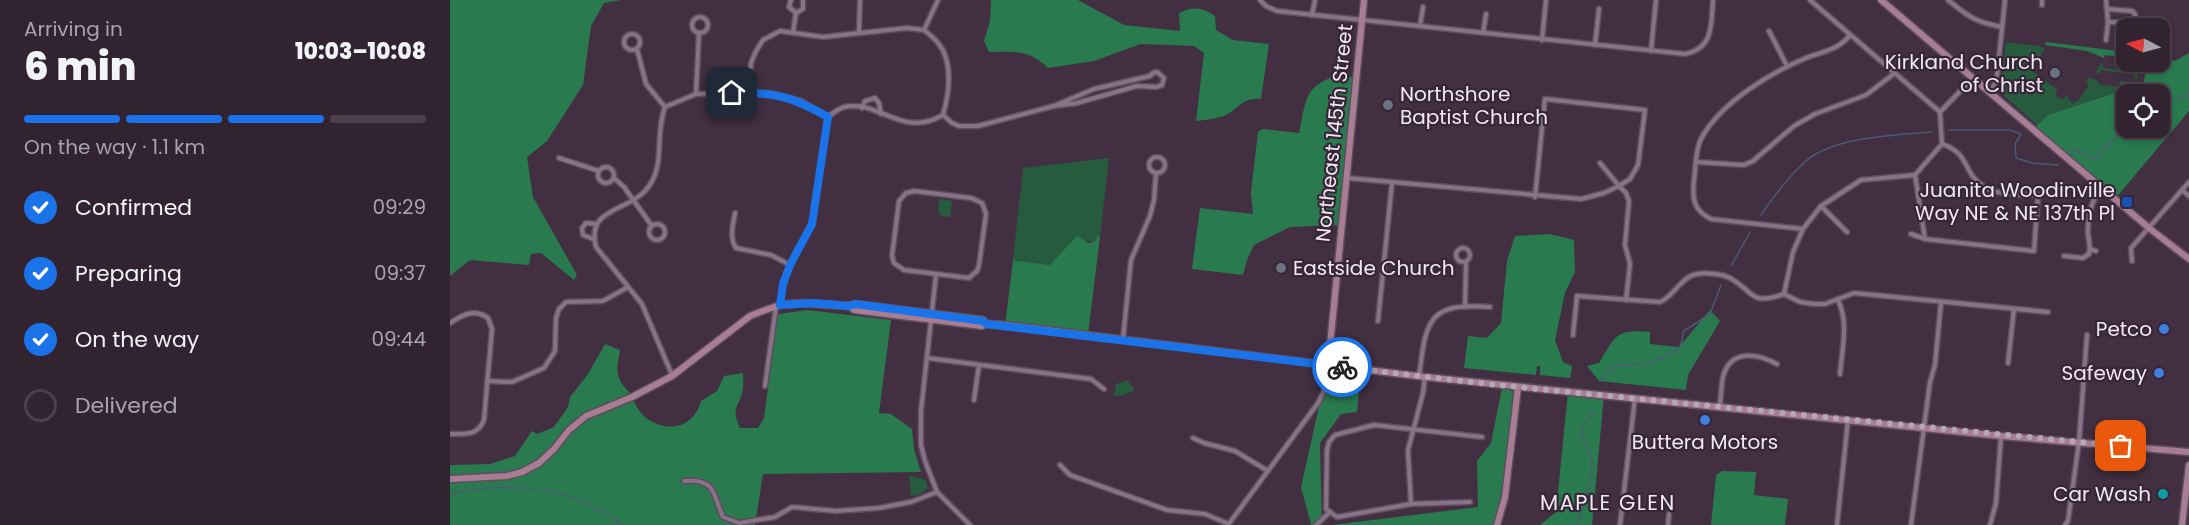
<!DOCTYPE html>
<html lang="en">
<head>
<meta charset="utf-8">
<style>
  body { margin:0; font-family:Poppins,sans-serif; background:#3d2f3d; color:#f1f3f6; height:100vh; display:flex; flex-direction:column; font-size:22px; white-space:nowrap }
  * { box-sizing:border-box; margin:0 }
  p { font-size:20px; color:#a8a4ab }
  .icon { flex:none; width:33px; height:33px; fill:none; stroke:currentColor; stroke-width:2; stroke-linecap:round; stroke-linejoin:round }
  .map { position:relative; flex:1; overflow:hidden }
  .sheet { display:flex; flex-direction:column; background:#322331; width:450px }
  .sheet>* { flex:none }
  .needle { width:39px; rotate:276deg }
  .buttons { position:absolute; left:1666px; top:18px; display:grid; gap:12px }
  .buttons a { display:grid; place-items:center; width:54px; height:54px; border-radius:12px; background:#322331; box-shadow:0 3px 9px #0003,0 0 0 2px #4d404d; font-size:30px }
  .pin { position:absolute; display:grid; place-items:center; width:51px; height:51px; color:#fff; margin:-26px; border-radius:12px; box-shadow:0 3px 9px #0006 }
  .courier { position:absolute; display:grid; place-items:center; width:60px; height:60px; margin:-30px; border:4px solid #1a73e8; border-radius:50%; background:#fff; color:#222; box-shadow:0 2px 8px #0007 }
  .summary em { font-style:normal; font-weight:800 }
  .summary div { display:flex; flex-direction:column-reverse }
  .summary { display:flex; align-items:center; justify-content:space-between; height:102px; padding:0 24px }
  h1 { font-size:39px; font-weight:800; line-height:45px }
  .bar { display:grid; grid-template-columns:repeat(4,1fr); gap:9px 6px; align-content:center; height:72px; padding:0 24px }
  .bar i { height:8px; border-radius:4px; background:#4d404d }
  .bar .current { background:#1a73e8 }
  .bar p { grid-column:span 4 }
  ol { padding:0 24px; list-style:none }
  li { display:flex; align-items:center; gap:18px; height:66px }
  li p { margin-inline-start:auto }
  li .icon { padding:6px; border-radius:50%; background:#1a73e8; color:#fff; stroke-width:4 }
  li:last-child { color:#a8a4ab }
  li i { width:33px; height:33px; border:3px solid #4d404d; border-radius:50% }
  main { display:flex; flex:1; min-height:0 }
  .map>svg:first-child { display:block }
  .green { fill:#275b3e }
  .forest { fill:#297a4f; fill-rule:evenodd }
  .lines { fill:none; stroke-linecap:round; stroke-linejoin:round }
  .stream { stroke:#4c5a72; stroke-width:1.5 }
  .street-casing { stroke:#5d4d5d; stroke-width:7 }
  .secondary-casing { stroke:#5d4d5d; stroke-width:9 }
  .street { stroke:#877287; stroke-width:4 }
  .secondary { stroke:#a77d94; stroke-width:6 }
  .done { stroke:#b5a7b5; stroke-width:6; stroke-dasharray:0 10.8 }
  .route { stroke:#1a73e8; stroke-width:8 }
  .worship-dot { fill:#6b7280; stroke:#372637; stroke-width:2 }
  .transit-dot { fill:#1a4fb4; stroke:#372637; stroke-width:2 }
  .shop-dot { fill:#3f7fe0; stroke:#372637; stroke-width:2 }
  .culture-dot { fill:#0f9aa8; stroke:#372637; stroke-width:2 }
  .labels { text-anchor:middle; stroke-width:4.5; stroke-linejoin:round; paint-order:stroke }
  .poi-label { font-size:20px; fill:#f3e7f3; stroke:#372637; text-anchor:end }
  .street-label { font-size:20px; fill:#f3e7f3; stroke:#372637 }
  .neighbourhood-label { font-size:21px; letter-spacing:1.5px; fill:#f3e7f3; stroke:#372637 }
</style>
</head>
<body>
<main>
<section class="sheet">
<div class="summary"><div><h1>6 min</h1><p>Arriving in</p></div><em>10:03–10:08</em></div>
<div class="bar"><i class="current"></i><i class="current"></i><i class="current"></i><i></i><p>On the way · 1.1 km</p></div>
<ol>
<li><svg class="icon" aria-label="check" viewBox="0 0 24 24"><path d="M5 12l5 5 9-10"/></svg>Confirmed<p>09:29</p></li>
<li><svg class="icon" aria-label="check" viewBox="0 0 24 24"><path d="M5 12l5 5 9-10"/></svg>Preparing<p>09:37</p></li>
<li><svg class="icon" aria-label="check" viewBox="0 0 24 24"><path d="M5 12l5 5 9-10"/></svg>On the way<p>09:44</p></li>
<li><i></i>Delivered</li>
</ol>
</section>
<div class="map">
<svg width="1739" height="525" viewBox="0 0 1739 525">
  <rect width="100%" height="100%" fill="#422f41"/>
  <!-- green -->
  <g class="green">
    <path d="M1556 42 1589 46 1595 49 1581 70 1608 90 1605 95 1613 100 1616 95 1623 104 1625 101 1627 102 1639 85 1636 82 1639 77 1648 81V84L1669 87 1670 81 1685 82 1686 86 1598 115 1587 125 1550 92Z"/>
    <path d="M1651 63H1653V68L1685 72 1686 68H1689L1687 79H1685V75L1651 70 1649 74 1646 72Z"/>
    <path d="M659 158 650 236 644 242 631 240 600 265 563 260 573 168Z"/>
    <path d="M489 199 502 201 500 217 491 216 488 210Z"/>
    <path d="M677 380 685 390 674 395 664 396 666 384Z"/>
    <path d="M459 475 476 480 478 488 470 494 461 496Z"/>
  </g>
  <!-- forest -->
  <g class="forest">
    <path d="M0 0H171L154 3 141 26 133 85 97 141 77 157 83 197 127 275 124 280 91 253 81 254 79 265 20 260 0 276Z"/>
    <path d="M541 0H628L674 25 730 31 729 13C742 6 753 7 765 16L766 30 783 40 819 44 811 99C790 97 788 112 771 117 763 119 754 120 746 121L754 53 744 46 691 44 644 61 598 68C579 49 565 52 539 52L534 41 540 21Z"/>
    <path d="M1596 42 1677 52V58L1655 55 1654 58 1637 51 1595 45Z"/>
    <path d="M1739 53V111L1665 199 1583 129 1598 115 1686 86 1693 87 1697 62H1695H1710V56L1725 61ZM1677 94H1710V128H1677Z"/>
    <path d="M886 76 906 77 891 225 840 227 804 245 797 260 793 275 742 269 750 208 803 214 801 192 808 132 812 129 849 133C856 103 853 86 886 76Z"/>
    <path d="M1100 234 1124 240 1125 272 1115 293 1105 340 1113 362 1122 366 1120 378 1090 375V366H1087L1086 375 1014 368 1018 336 1037 338 1051 323 1057 261 1065 236Z"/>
    <path d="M627 236 638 243 644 242 648 236H650L638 335 555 325 563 260 600 265Z"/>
    <path d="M358 310 441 320 429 413 441 414 462 429 464 449 471 472 313 474 305 525H0V465L40 464 65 456 82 431 87 434 104 427 118 407 120 397 138 374 155 344 170 350C166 373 165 379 183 396L182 397C185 404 189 412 195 417 217 434 244 428 251 401L267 391 274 376 293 373C293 379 294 388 292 394 286 410 282 409 290 428H308L314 418 328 314Z"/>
    <path d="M1260 310 1270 321 1238 375 1236 390 1149 381 1137 366 1149 363C1166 335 1166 329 1200 332V344L1229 347Z"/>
    <path d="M878 366 911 369 907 412 891 414 870 443 872 525H861L851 487Z"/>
    <path d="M1052 388 1063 391 1055 497 1047 525H882L1028 507 1027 461 1041 443Z"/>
    <path d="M1118 392 1154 395 1142 525H1090L1106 512Z"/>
    <path d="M1272 471 1306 472 1304 495 1338 499 1335 525H1261L1266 475Z"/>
  </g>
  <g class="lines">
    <!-- stream -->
    <g class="stream">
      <path d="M1710 103 1731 99 1739 92"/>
      <path d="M1499 130H1560L1571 134 1565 144 1566 158 1582 163 1608 165"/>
      <path d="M1621 149 1645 159 1677 125"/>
      <path d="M1311 215C1324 196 1338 177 1356 161 1383 137 1446 135 1481 132"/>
      <path d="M1281 266 1300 232"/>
      <path d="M1150 381 1168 365 1200 364 1230 348 1234 331 1260 314 1271 285"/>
      <path d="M0 494C37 485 93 484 128 500 142 506 155 514 169 521L173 525"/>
      <path d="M1126 525C1133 512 1143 476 1142 461 1140 438 1117 438 1145 412"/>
    </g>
    <defs>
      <g id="street">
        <path d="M341 0 339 7 346 13 353 9V0"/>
        <path d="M810 0 816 6 827 11 1235 54C1264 48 1261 25 1263 0"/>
        <path d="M1360 0 1490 112"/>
        <path d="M1498 0C1519 17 1525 22 1552 27"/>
        <path d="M1656 0 1658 22 1656 40"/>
        <path d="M1592 5V0"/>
        <path d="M1657 9 1682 11 1685 14V21L1680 23 1658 22"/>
        <path d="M862 15 865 0"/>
        <circle cx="250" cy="25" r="8"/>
        <path d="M970 26 973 7"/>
        <path d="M474 30 488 0"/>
        <path d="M1319 31 1337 66"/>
        <path d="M343 32 346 13"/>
        <path d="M409 32 410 0"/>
        <path d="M1033 33 1036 14"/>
        <circle cx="182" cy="42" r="8"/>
        <path d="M1092 40 1096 0"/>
        <path d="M1145 45 1149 9"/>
        <path d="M187 49 196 84 215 107"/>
        <path d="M1201 51 1206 0"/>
        <path d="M1539 91 1544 86 1547 76 1555 0"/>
        <path d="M298 93 301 63 306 51 313 40 330 31 373 37 457 28 474 30"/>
        <path d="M246 94 249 33"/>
        <path d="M215 107 246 94 318 93 351 101 378 117C383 113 388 109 394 107 429 99 451 139 493 115 499 94 504 62 488 43 484 38 479 34 474 30"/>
        <path d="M215 107C204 135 217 168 195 191 176 212 136 208 146 247L192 304 222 375"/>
        <path d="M412 108 415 101 425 98 429 103 431 114"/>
        <path d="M493 115 502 123 509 126H528L604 106 627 103 687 86 707 87 712 85 714 78 707 72 703 73 700 76 644 89 604 106"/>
        <circle cx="707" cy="165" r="8"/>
        <path d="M109 158 149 171"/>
        <path d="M1246 162 1294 165 1303 161 1344 126 1365 114 1416 95 1445 73"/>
        <circle cx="156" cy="175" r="8"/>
        <path d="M164 178 174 187 202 226"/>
        <path d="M897 178 1131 199 1154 193 1169 186 1150 163"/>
        <path d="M1732 190 1739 196"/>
        <path d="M464 191 521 198 532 203 536 214 529 265 527 271 519 278 454 270 444 263 442 256 449 201 456 193Z"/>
        <path d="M1085 197 1095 99 1195 110 1188 165 1180 179 1169 186 1176 193 1179 201 1175 245 1180 264 1176 300"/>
        <path d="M1371 206 1397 232"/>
        <path d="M285 213C283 224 279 238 286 248L321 255 340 265"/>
        <circle cx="207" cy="232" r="8"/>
        <path d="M1353 229 1261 219C1243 210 1242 198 1244 180 1246 167 1245 151 1251 139 1270 103 1320 73 1356 58 1372 52 1390 49 1400 35"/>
        <path d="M1461 234 1475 239 1584 251 1588 195C1571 194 1547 196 1533 186 1513 173 1520 153 1492 144"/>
        <path d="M143 239 133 235 132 228 136 223 147 224"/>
        <path d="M1475 239 1465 175 1492 144 1490 112 1523 78"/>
        <circle cx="1013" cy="255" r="7"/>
        <path d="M1640 249 1646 251"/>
        <path d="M1614 256 1633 258 1639 254C1641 246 1639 242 1638 234 1637 219 1642 199 1651 187"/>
        <path d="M1682 261 1681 248 1739 182"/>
        <path d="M486 275 471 411V445L475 461 487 492 520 525"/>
        <path d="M1334 294 1343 252 1353 229 1371 206 1411 180 1465 175"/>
        <path d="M1388 300C1399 322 1392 350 1390 374"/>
        <path d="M330 305 333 284 340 265 362 223 378 117"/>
        <path d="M1015 305 1016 262"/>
        <path d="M928 321 942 183"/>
        <path d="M0 323C13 315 23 308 38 318L42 329 34 420C28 436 15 434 0 434"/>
        <path d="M1123 335 1127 296 1210 302C1224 296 1232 276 1247 274 1256 272 1272 274 1280 278 1305 292 1299 306 1334 294L1350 302 1364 304H1375L1404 293 1598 312"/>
        <path d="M673 339 681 260 700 216 704 200 706 173"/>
        <path d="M477 358 641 379 654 389"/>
        <path d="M1558 363 1564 309"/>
        <path d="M969 377C976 321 977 302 1040 307"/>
        <path d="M37 381 62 382 94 368 105 351 106 318 109 309 116 302 153 301 178 287"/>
        <path d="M315 386 326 307"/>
        <path d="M524 400 529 365"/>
        <path d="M1270 406C1271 397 1271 386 1273 377 1280 349 1307 353 1327 364"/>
        <path d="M743 438 754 443 785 451 818 471"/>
        <path d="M610 465 620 475 717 510 755 514 779 524"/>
        <path d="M234 481C267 479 262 493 273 517L289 523 325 517 342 507 386 511 429 508 461 502 487 492"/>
        <path d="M1020 502 961 504 887 517 876 509 877 450 879 442 885 435 924 425 1032 437"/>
        <path d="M961 504 958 450 973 393 975 377"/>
        <path d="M778 525 868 403 875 389 878 366"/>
        <path d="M866 525 880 512"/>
        <path d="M1170 525 1185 398"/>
        <path d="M1218 525 1219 514"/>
        <path d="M1387 525 1398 420"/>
        <path d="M1461 525 1480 382 1485 365 1491 303"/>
        <path d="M1540 525 1546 503 1551 437"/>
        <path d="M1615 525 1618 521 1629 442 1637 335"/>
      </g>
      <g id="secondary">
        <path d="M1431 0 1699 228 1739 259"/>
        <path d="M399 306 404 310 532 326 536 324 555 325 975 377 1551 436 1739 452"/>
        <path d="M878 366 914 0"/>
        <path d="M0 479 57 476 72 472 89 463 104 449 119 430 136 416 182 397 222 376 300 316 310 312 330 305 349 303 399 306 405 304 533 320 536 324"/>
        <path d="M1047 525 1055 497 1068 387"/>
        <path d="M1732 525 1739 465"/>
      </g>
    </defs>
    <!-- street casing -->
    <use href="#street" class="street-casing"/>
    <!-- secondary casing -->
    <use href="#secondary" class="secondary-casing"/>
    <!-- street -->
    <use href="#street" class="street"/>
    <!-- secondary -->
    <use href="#secondary" class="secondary"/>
  </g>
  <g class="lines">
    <!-- done -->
    <path class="done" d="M892 367 1037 384 1671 446"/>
    <!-- route -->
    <path class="route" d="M282 93C324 92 341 96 378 117L362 224 340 265 333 284 330 305 364 303 399 306 405 304 533 321 536 324 892 367"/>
  </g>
  <!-- markers -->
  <g class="worship-dot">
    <circle cx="1605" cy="73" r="6"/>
    <circle cx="938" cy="105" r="6"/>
    <circle cx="831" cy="268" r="6"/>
  </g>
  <rect class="transit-dot" x="1671" y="196" width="12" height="12" rx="3"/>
  <g class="shop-dot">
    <circle cx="1714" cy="329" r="6"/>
    <circle cx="1709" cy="373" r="6"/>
    <circle cx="1255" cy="420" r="6"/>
  </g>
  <circle class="culture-dot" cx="1713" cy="494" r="6"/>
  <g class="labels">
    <!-- poi labels -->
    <g class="poi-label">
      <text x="1593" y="69">Kirkland Church<tspan x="1593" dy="23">of Christ</tspan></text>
      <text x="950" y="101" text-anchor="start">Northshore<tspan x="950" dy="23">Baptist Church</tspan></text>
      <text x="1665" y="197">Juanita Woodinville<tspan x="1665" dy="23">Way NE &amp; NE 137th Pl</tspan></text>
      <text x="843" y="275" text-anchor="start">Eastside Church</text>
      <text x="1702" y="336">Petco</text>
      <text x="1697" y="380">Safeway</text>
      <text x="1255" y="449" text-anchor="middle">Buttera Motors</text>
      <text x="1701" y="501">Car Wash</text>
    </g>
    <!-- street labels -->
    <g class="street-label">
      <text transform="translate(884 133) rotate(-84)" y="7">Northeast 145th Street</text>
    </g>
    <!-- neighbourhood labels -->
    <g class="neighbourhood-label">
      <text x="1158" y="510">MAPLE GLEN</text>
    </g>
  </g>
</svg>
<div class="buttons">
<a><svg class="needle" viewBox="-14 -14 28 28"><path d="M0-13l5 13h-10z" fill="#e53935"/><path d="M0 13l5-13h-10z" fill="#a8a4ab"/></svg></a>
<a><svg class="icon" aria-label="locate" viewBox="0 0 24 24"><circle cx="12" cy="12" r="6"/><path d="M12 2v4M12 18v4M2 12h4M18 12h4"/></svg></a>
</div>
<div class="pin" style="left:1671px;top:446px;background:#ea580c"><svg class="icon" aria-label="bag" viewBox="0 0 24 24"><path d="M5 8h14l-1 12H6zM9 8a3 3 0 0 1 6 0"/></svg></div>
<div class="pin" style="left:282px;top:93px;background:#1f2937"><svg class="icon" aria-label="home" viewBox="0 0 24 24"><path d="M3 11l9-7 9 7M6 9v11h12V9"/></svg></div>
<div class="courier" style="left:892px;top:367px"><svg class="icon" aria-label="bike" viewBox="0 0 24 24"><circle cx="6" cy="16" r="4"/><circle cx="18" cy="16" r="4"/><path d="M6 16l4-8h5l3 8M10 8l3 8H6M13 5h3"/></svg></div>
</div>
</main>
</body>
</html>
